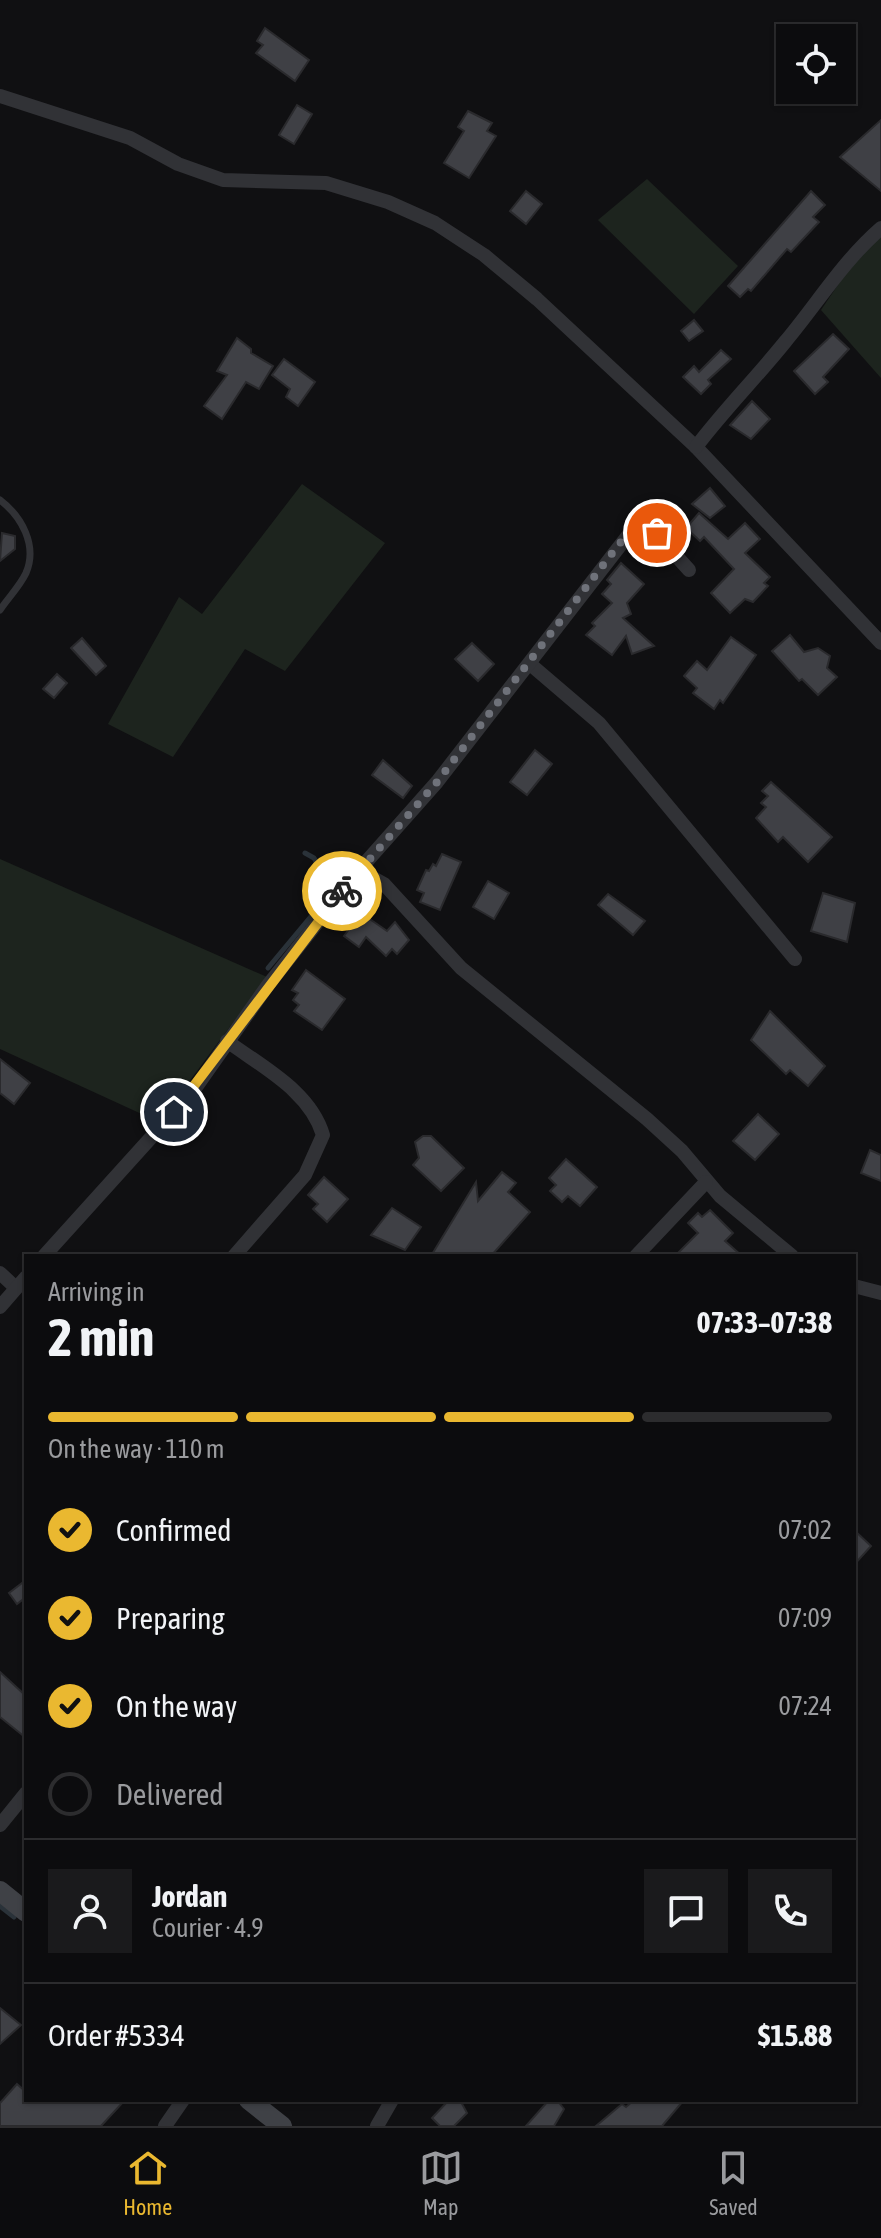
<!DOCTYPE html>
<html lang="en">
<head>
<meta charset="utf-8">
<style>
  body { margin:0; font-family:"Asap Condensed",sans-serif; background:#1a1a1c; color:#f1f3f6; height:100vh; display:flex; flex-direction:column; font-size:30px; white-space:nowrap }
  * { box-sizing:border-box; margin:0 }
  p { font-size:26px; color:#9a9b9e }
  .icon { flex:none; width:44px; height:44px; fill:none; stroke:currentColor; stroke-width:2; stroke-linecap:round; stroke-linejoin:round }
  .map { position:relative; flex:1; overflow:hidden }
  .panel { position:absolute; left:24px; top:1254px; width:832px; height:848px; display:flex; flex-direction:column; background:#0c0c0e; border-radius:0px; box-shadow:0 2px 6px #0004,0 0 0 2px #2c2c2e }
  .panel>* { flex:none }
  .fabs { position:absolute; left:776px; top:24px; display:grid; gap:16px }
  .fabs a { display:grid; place-items:center; width:80px; height:80px; border-radius:0px; background:#0c0c0e; box-shadow:0 2px 6px #0004,0 0 0 2px #2c2c2e; font-size:40px }
  .pin { position:absolute; display:grid; place-items:center; width:68px; height:68px; color:#fff; margin:-34px; border:4px solid #fff; border-radius:50%; box-shadow:0 2px 8px #0007 }
  .courier { position:absolute; display:grid; place-items:center; width:80px; height:80px; margin:-40px; border:6px solid #eab830; border-radius:50%; background:#fff; color:#222; box-shadow:0 2px 10px #0007 }
  .head em { font-style:normal; font-weight:700 }
  .head div { display:flex; flex-direction:column-reverse }
  .head { display:flex; align-items:center; justify-content:space-between; height:136px; padding:0 24px }
  h1 { font-size:52px; font-weight:700; line-height:60px }
  .bar { display:grid; grid-template-columns:repeat(4,1fr); gap:12px 8px; align-content:center; height:96px; padding:0 24px }
  .bar i { height:10px; border-radius:6px; background:#2c2c2e }
  .bar .active { background:#eab830 }
  .bar p { grid-column:span 4 }
  .line { display:flex; align-items:center; gap:20px; padding:0 24px; border-top:2px solid #2c2c2e }
  .line div { flex:1 }
  .round { display:grid; place-items:center; flex:none; width:84px; height:84px; border-radius:0px; background:#1a1a1c }
  ol { padding:0 24px; list-style:none }
  li { display:flex; align-items:center; gap:24px; height:88px }
  li p { margin-inline-start:auto }
  li .icon { padding:8px; border-radius:50%; background:#eab830; color:#111; stroke-width:4 }
  li:last-child { color:#9a9b9e }
  li i { width:44px; height:44px; border:4px solid #2c2c2e; border-radius:50% }
  .tabs { display:flex; justify-content:space-around; align-items:center; height:112px; border-top:2px solid #2c2c2e; background:#0c0c0e; font-size:22px; color:#9a9b9e }
  .tabs a { display:grid; justify-items:center; gap:4px }
  .tabs .active { color:#eab830 }
  .map>svg:first-child { display:block }
  .green { fill:#1d241e }
  .lines { fill:none; stroke-linecap:round; stroke-linejoin:round }
  .stream { stroke:#2a3239; stroke-width:5 }
  .building { fill:#3f4045; stroke:#2a2a2d; stroke-width:2 }
  .lane { stroke:#313236; stroke-width:7 }
  .street { stroke:#313236; stroke-width:14 }
  .secondary { stroke:#3f4146; stroke-width:20 }
  .done { stroke:#6f727a; stroke-width:8; stroke-dasharray:0 14.4 }
  .route { stroke:#eab830; stroke-width:10 }
</style>
</head>
<body>
<div class="map">
<svg width="881" height="2126" viewBox="0 0 881 2126">
  <rect width="100%" height="100%" fill="#101012"/>
  <!-- green -->
  <g class="green">
    <path d="M647 179 738 266 694 314 598 220Z"/>
    <path d="M881 235V378L821 310 848 270Z"/>
    <path d="M302 484 385 543 285 671 245 649 173 757 108 724 179 597 202 614Z"/>
    <path d="M0 859 267 977 159 1122 0 1049Z"/>
  </g>
  <g class="lines">
    <!-- stream -->
    <g class="stream">
      <path d="M268 968 323 902 328 882 314 858 305 853"/>
      <path d="M0 1906 14 1917"/>
    </g>
  </g>
  <!-- building -->
  <g class="building">
    <path d="M265 28 309 60 295 81 256 53 263 45 257 41Z"/>
    <path d="M297 105 312 114 294 144 279 135Z"/>
    <path d="M468 111 492 123 487 131 496 136 469 178 444 163 464 131 458 127Z"/>
    <path d="M881 120V191L840 157Z"/>
    <path d="M526 191 542 204 526 224 510 211Z"/>
    <path d="M811 191 825 205 813 217 819 222 791 252 787 249 751 291 748 289 740 297 728 286Z"/>
    <path d="M694 320 703 331 689 341 681 331Z"/>
    <path d="M833 334 849 349 823 377 828 382 815 394 794 371Z"/>
    <path d="M237 338 251 349V353L273 366 259 389 246 382 222 419 204 406 227 375 217 371Z"/>
    <path d="M721 350 731 359 708 380 711 384 701 394 683 377 694 366 699 372Z"/>
    <path d="M284 359 315 382 298 406 286 397 290 389 272 375Z"/>
    <path d="M752 401 770 419 751 439 730 425Z"/>
    <path d="M710 488 725 506 710 518 692 504Z"/>
    <path d="M699 513 728 539 745 523 760 539 745 553 770 577 764 583 768 586 753 602 745 599 730 613 711 593 734 569 704 537 700 541 686 528Z"/>
    <path d="M2 533 15 536V549L0 561Z"/>
    <path d="M621 563 644 584 627 603 631 614 623 618 654 646 632 654 626 636 612 655 586 635 595 626 592 623 612 603 602 594 611 584 607 580Z"/>
    <path d="M790 635 804 652 818 648 830 656 827 668 837 677 818 695 802 679 799 681 772 651Z"/>
    <path d="M731 637 756 655 723 703 720 700 714 709 693 693 697 688 684 676 697 661 707 670Z"/>
    <path d="M82 638 106 666 96 675 71 648Z"/>
    <path d="M472 643 494 664 478 681 455 659Z"/>
    <path d="M57 674 67 683 54 698 43 689Z"/>
    <path d="M535 750 552 764 527 795 510 782Z"/>
    <path d="M383 760 412 786 403 798 372 775Z"/>
    <path d="M771 782 832 837 808 862 783 837 778 842 756 818 766 807 761 803 768 796 762 791Z"/>
    <path d="M442 854 461 862 440 910 420 902 424 893 417 890 426 870 429 871 433 864 436 866Z"/>
    <path d="M488 881 509 893 494 919 473 907Z"/>
    <path d="M823 893 855 903 847 942 811 931Z"/>
    <path d="M608 894 645 921 633 935 598 905Z"/>
    <path d="M361 913 387 931 395 922 409 940 397 954 392 949 386 956 366 937 359 947 344 936Z"/>
    <path d="M306 970 345 999 322 1030 294 1011 299 1005 293 1000 298 993 292 990Z"/>
    <path d="M770 1011 825 1066 808 1086 790 1070 786 1074 751 1040Z"/>
    <path d="M0 1059 30 1083 14 1104 0 1093Z"/>
    <path d="M758 1114 779 1134 755 1160 733 1141Z"/>
    <path d="M431 1136 464 1168 441 1191 413 1165 419 1158 415 1142 423 1136Z"/>
    <path d="M870 1150 881 1155V1181L861 1173Z"/>
    <path d="M566 1159 597 1187 580 1206 568 1196 562 1202 550 1191 556 1185 549 1178Z"/>
    <path d="M502 1172 516 1183 508 1192 530 1212 491 1256H431L476 1182 478 1201Z"/>
    <path d="M324 1177 348 1199 327 1222 313 1209 318 1204 308 1195Z"/>
    <path d="M392 1208 421 1227 405 1250 371 1235Z"/>
    <path d="M710 1210 733 1233 725 1241 742 1256H675L698 1233 688 1223 698 1213 702 1217Z"/>
    <path d="M854 1530 871 1546 854 1565Z"/>
    <path d="M26 1580V1597L17 1604 9 1593Z"/>
    <path d="M0 1672 26 1696V1738L0 1717Z"/>
    <path d="M0 2008 21 2025 0 2044Z"/>
    <path d="M17 2084 26 2092V2100H125L101 2126H0V2103Z"/>
    <path d="M449 2100H460L467 2113 454 2126H440L432 2118Z"/>
    <path d="M549 2100H557L564 2109 554 2126H526Z"/>
    <path d="M634 2100H684L662 2126H596L622 2104 626 2107Z"/>
  </g>
  <g class="lines">
    <!-- lane -->
    <path class="lane" d="M0 500C21 516 38 545 26 573 20 586 8 598 0 610"/>
    <!-- street -->
    <g class="street">
      <path d="M0 96 130 138 178 164 223 180 326 183 388 202 435 223 484 255 537 299 696 447 881 643"/>
      <path d="M696 447C724 410 756 378 785 342 817 304 843 261 881 228"/>
      <path d="M530 664 599 723 795 959"/>
      <path d="M359 870 384 884 461 968 647 1119 682 1151 720 1196 792 1256"/>
      <path d="M227 1041C262 1067 310 1091 323 1135L305 1175 234 1256"/>
      <path d="M44 1256 194 1090 268 985 359 870 437 782 633 529H652L689 570"/>
      <path d="M636 1256 706 1182"/>
      <path d="M0 1273 16 1288"/>
      <path d="M854 1286 881 1293"/>
      <path d="M0 1307 26 1277"/>
      <path d="M0 1825 26 1793"/>
      <path d="M165 2126 183 2100"/>
      <path d="M377 2126 392 2100"/>
    </g>
    <!-- secondary -->
    <g class="secondary">
      <path d="M0 1891 26 1912"/>
      <path d="M249 2100 282 2126"/>
    </g>
  </g>
  <g class="lines">
    <!-- done -->
    <path class="done" d="M342 891 437 782 620 543 639 526 657 533"/>
    <!-- route -->
    <path class="route" d="M174 1112 342 891"/>
  </g>
</svg>
<div class="fabs">
<a><svg class="icon" aria-label="locate" viewBox="0 0 24 24"><circle cx="12" cy="12" r="6"/><path d="M12 2v4M12 18v4M2 12h4M18 12h4"/></svg></a>
</div>
<div class="pin" style="left:657px;top:533px;background:#ea580c"><svg class="icon" aria-label="bag" viewBox="0 0 24 24"><path d="M5 8h14l-1 12H6zM9 8a3 3 0 0 1 6 0"/></svg></div>
<div class="pin" style="left:174px;top:1112px;background:#1f2937"><svg class="icon" aria-label="home" viewBox="0 0 24 24"><path d="M3 11l9-7 9 7M6 9v11h12V9"/></svg></div>
<div class="courier" style="left:342px;top:891px"><svg class="icon" aria-label="bike" viewBox="0 0 24 24"><circle cx="6" cy="16" r="4"/><circle cx="18" cy="16" r="4"/><path d="M6 16l4-8h5l3 8M10 8l3 8H6M13 5h3"/></svg></div>
<section class="panel">
<div class="head"><div><h1>2 min</h1><p>Arriving in</p></div><em>07:33–07:38</em></div>
<div class="bar"><i class="active"></i><i class="active"></i><i class="active"></i><i></i><p>On the way · 110 m</p></div>
<ol>
<li><svg class="icon" aria-label="check" viewBox="0 0 24 24"><path d="M5 12l5 5 9-10"/></svg>Confirmed<p>07:02</p></li>
<li><svg class="icon" aria-label="check" viewBox="0 0 24 24"><path d="M5 12l5 5 9-10"/></svg>Preparing<p>07:09</p></li>
<li><svg class="icon" aria-label="check" viewBox="0 0 24 24"><path d="M5 12l5 5 9-10"/></svg>On the way<p>07:24</p></li>
<li><i></i>Delivered</li>
</ol>
<div class="line" style="height:144px"><a class="round"><svg class="icon" aria-label="person" viewBox="0 0 24 24"><circle cx="12" cy="8" r="4"/><path d="M4 21q1-7 8-7t8 7"/></svg></a><div><b>Jordan</b><p>Courier · 4.9</p></div><a class="round"><svg class="icon" aria-label="chat" viewBox="0 0 24 24"><path d="M4 5h16v11H9l-5 4z"/></svg></a><a class="round"><svg class="icon" aria-label="phone" viewBox="0 0 24 24"><path d="M5 4h4l2 5-3 2q2 4 5 5l2-3 5 2v4C11 20 4 13 5 4z"/></svg></a></div>
<div class="line" style="height:104px"><div>Order #5334</div><b>$15.88</b></div>
</section>
</div>
<nav class="tabs">
<a class="active"><svg class="icon" aria-label="home" viewBox="0 0 24 24"><path d="M3 11l9-7 9 7M6 9v11h12V9"/></svg>Home</a>
<a><svg class="icon" aria-label="map" viewBox="0 0 24 24"><path d="M3 6l6-2 6 2 6-2v14l-6 2-6-2-6 2zM9 4v14M15 6v14"/></svg>Map</a>
<a><svg class="icon" aria-label="saved" viewBox="0 0 24 24"><path d="M7 4h10v16l-5-4-5 4z"/></svg>Saved</a>
</nav>
</body>
</html>
